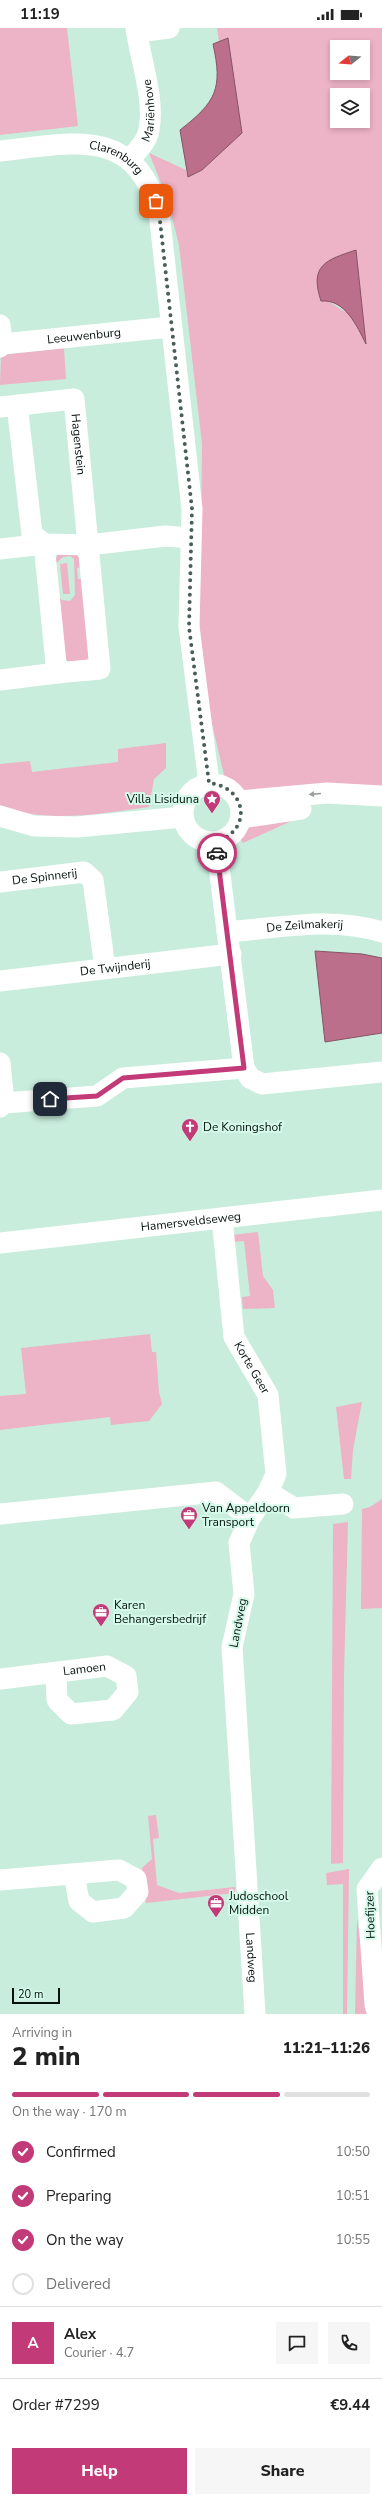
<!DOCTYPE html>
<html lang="en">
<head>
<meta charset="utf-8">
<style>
  body { margin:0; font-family:"Nunito Sans",sans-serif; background:#f6f6f6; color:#222; height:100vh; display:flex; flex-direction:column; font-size:15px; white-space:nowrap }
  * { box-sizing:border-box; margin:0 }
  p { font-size:13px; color:#767676 }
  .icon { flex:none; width:22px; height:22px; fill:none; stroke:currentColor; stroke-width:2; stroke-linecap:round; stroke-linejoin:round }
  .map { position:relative; height:1986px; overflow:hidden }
  .drawer { display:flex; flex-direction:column; background:#fff; flex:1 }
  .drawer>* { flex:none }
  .needle { width:26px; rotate:253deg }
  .fabs { position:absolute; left:330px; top:12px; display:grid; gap:8px }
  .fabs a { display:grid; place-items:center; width:40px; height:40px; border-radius:0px; background:#fff; box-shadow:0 2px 6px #0003; font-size:20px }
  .scale { position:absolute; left:12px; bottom:10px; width:48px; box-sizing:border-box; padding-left:4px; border:2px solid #05110d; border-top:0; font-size:11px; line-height:14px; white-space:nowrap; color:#05110d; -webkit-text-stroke:3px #d5faea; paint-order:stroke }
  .pin { position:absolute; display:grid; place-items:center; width:34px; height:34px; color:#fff; margin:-17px; border-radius:8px; box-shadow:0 2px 6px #0006 }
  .courier { position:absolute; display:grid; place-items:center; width:40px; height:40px; margin:-20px; border:3px solid #c23a77; border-radius:50%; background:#fff; color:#222; box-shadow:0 1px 5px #0007 }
  .summary em { font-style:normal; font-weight:800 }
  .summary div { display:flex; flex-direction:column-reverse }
  .summary { display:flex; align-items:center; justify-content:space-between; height:68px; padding:0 12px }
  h1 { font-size:26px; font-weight:800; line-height:30px }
  .bar { display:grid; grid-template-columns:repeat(4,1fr); gap:6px 4px; align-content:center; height:48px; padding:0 12px }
  .bar i { height:5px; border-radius:3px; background:#e0e0e0 }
  .bar .selected { background:#c23a77 }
  .bar p { grid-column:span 4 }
  .line { display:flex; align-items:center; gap:10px; padding:0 12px; border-top:1px solid #e0e0e0 }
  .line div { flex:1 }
  .round { display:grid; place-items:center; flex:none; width:42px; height:42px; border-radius:0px; background:#f6f6f6 }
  ol { padding:0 12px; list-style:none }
  li { display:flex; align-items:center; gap:12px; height:44px }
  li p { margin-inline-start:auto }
  li .icon { padding:4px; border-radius:50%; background:#c23a77; color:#fff; stroke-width:4 }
  li:last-child { color:#767676 }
  li i { width:22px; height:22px; border:2px solid #e0e0e0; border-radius:50% }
  .primary-button { display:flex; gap:8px; margin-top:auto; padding:8px 12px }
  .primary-button a { flex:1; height:46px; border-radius:0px; background:#c23a77; color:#fff; font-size:16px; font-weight:800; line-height:46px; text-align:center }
  .primary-button a+a { background:#f6f6f6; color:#222 }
  .status { display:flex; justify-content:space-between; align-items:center; height:28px; padding:0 20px; background:#fff; direction:ltr }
  .status svg { height:11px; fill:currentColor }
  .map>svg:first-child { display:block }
  .green { fill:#edb3c6; fill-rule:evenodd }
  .water { fill:#bc6f8b; stroke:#855365 }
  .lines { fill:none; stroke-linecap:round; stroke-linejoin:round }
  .minor { stroke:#fff; stroke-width:21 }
  .oneway { fill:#9ba09e }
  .done { stroke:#495e56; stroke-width:4; stroke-dasharray:0 7.2 }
  .route { stroke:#c23a77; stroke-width:5 }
  .labels { text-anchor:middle; stroke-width:4; stroke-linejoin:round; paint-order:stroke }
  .street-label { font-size:12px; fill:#05110d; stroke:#d5faea }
  .poi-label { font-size:12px; fill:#05110d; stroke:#d5faea; text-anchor:start }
</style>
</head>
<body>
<div class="status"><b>11:19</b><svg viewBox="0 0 49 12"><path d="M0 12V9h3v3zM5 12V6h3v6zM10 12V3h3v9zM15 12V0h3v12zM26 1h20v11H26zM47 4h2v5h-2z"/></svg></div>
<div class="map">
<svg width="382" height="1986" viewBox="0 0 382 1986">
  <rect width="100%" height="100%" fill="#c8eddd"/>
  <!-- green -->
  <g class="green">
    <path d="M0 0H67L78 98 0 107Z"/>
    <path d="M217 0H382V761L247 763 233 761 225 751 208 679 197 573 201 512 202 416 179 217 167 170 149 125 186 142 188 149 202 142 242 105 228 11 219 14ZM337 19H363V45H337ZM337 67H363V93H337ZM356 223 366 315 350 287 328 273Z"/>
    <path d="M64 320 66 351 0 357 1 327Z"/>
    <path d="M75 525 81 532 82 539 77 540 78 551H83L89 630C81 636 72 638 65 631L59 569 62 572 70 573 75 567 74 531 70 528 63 529 53 538 58 526Z"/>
    <path d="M67 535 70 566H63L60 536Z"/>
    <path d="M166 715V740L154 751 149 779C101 785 47 797 0 777V736L30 733 32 744 118 734V721Z"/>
    <path d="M311 784 243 815 240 811 241 801 251 794Z"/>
    <path d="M258 1204 263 1248 273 1262 275 1280 243 1281 242 1269 250 1268 244 1213 231 1214V1207Z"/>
    <path d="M150 1306 152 1324H156L159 1364 162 1376 149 1393 111 1397 110 1389 0 1402V1368L26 1366 21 1320Z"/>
    <path d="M362 1374 353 1422 351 1451H344L336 1379Z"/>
    <path d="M382 1471V1580L361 1581 362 1481 370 1479Z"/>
    <path d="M348 1494 344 1647 343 1835 331 1836 333 1496Z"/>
    <path d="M156 1787 159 1810 153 1811 157 1857 179 1865 235 1859V1865L146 1875 142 1840 152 1831 148 1788Z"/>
    <path d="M349 1841 347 1986H343V1856L327 1857 326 1845Z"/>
    <path d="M357 1890 371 1986H355Z"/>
  </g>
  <!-- water -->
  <g class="water">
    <path d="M228 10 242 105 202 142 188 149 180 102C216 74 223 61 213 16Z"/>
    <path d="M356 222 366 316C357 298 345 271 321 273 309 237 326 232 356 222Z"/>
    <path d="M315 923 362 926 382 930V1005L325 1014Z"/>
  </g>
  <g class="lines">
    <!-- minor -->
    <g class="minor">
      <path d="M137 4 169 0"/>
      <path id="s1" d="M0 123C71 116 134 96 159 184L192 481 189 599 209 755"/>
      <path id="s2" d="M129 132C137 123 147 114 149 102 155 71 140 30 136 0"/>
      <path d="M0 297 2 316"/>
      <path id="s3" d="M0 319 2 316 170 299"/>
      <path id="s4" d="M0 379 74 371 100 641 57 645 44 516 32 506 17 377"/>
      <path d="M0 521 44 516 89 517 165 508 191 510"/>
      <path d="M0 652 57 645"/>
      <circle cx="212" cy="785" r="29"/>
      <path d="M239 773 327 765 382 768"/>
      <path d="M0 788 34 798 77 799 183 789"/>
      <path d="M241 790 301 781"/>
      <path d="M216 814 244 1040 250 1050 262 1056 382 1044"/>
      <path id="s5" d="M0 854 84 844 93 852 105 940"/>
      <path id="s6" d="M227 904C279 900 331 888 382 904"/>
      <path id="s7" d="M0 953 231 926"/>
      <path d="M0 1035 4 1075 0 1079"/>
      <path d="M4 1075 97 1068 123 1050 244 1040"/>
      <path id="s8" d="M222 1190 234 1309 268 1367 276 1446 268 1464 250 1490"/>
      <path id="s9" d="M0 1215 382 1172"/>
      <path d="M268 1464 294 1480 343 1476"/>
      <path id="s10" d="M0 1486 216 1464 250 1490 239 1515 244 1566 232 1619 255 1986"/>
      <path id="s11" d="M0 1651 107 1638 126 1648 128 1664 113 1682 71 1686 57 1672 56 1644"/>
      <path d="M0 1852 119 1842 136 1851 138 1864 124 1880 93 1884 79 1873 74 1846"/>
      <path d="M378 1986 375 1977 367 1861 382 1840"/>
    </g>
  </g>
  <!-- one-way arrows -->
  <defs><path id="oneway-solid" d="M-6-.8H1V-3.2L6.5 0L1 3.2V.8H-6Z"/></defs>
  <use class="oneway" href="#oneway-solid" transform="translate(315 766) rotate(175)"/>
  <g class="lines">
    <!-- done -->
    <path class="done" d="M156 173 159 184 192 481 189 599 209 755C247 759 253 802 216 814L217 825"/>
    <!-- route -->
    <path class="route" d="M50 1071 97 1068 123 1050 244 1040 217 825"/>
  </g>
  <!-- icons -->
  <defs>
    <symbol id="sight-pin" viewBox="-11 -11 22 30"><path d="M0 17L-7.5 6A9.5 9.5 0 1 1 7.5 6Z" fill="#c23a77" stroke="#d5faea"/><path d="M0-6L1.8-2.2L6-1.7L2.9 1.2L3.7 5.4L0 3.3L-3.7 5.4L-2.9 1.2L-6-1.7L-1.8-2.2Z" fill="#fff"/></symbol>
    <symbol id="church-pin" viewBox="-11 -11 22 30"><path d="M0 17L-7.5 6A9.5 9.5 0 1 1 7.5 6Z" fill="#c23a77" stroke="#d5faea"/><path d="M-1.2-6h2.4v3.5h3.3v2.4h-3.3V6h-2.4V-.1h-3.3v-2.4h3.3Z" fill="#fff"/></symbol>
    <symbol id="office-pin" viewBox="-11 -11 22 30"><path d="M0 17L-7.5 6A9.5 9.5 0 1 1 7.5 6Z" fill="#c23a77" stroke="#d5faea"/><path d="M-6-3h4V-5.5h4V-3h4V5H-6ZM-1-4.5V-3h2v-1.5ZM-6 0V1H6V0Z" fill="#fff"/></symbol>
  </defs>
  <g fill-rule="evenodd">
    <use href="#sight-pin" x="202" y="761" width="20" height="27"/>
    <use href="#church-pin" x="180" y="1089" width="20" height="27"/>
    <use href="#office-pin" x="179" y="1477" width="20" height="27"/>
    <use href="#office-pin" x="91" y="1574" width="20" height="27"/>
    <use href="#office-pin" x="206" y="1865" width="20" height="27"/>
  </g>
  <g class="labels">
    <!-- street labels -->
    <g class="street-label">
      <text dy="4" stroke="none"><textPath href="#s2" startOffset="56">Mariënhove</textPath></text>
      <text dy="4" stroke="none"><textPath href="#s1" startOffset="120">Clarenburg</textPath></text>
      <text dy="4" stroke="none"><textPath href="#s3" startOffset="86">Leeuwenburg</textPath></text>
      <text dy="4" stroke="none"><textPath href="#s4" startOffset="120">Hagenstein</textPath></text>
      <text dy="4" stroke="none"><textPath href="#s5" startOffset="45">De Spinnerij</textPath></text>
      <text dy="4" stroke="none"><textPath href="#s6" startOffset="78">De Zeilmakerij</textPath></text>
      <text dy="4" stroke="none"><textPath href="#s7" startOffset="116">De Twijnderij</textPath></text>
      <text dy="4" stroke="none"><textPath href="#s9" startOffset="192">Hamersveldseweg</textPath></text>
      <text dy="4" stroke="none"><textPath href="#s8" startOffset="155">Korte Geer</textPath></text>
      <text transform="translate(238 1595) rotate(-79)" y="4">Landweg</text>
      <text dy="4" stroke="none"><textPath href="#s11" startOffset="85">Lamoen</textPath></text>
      <text transform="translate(370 1887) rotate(-92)" y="4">Hoefijzer</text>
      <text dy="4" stroke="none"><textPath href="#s10" startOffset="704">Landweg</textPath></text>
    </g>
    <!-- poi labels -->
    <g class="poi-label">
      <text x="199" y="775" text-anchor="end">Villa Lisiduna</text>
      <text x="203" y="1103">De Koningshof</text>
      <text x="202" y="1484">Van Appeldoorn<tspan x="202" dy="14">Transport</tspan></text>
      <text x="114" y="1581">Karen<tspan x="114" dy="14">Behangersbedrijf</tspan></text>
      <text x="229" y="1872">Judoschool<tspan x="229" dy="14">Midden</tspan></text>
    </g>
  </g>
</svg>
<div class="fabs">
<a><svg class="needle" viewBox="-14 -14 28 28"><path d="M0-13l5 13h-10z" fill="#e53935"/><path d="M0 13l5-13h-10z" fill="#767676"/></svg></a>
<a><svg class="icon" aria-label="layers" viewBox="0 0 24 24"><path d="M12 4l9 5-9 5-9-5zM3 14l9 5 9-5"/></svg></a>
</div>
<div class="scale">20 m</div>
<div class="pin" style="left:156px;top:173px;background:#ea580c"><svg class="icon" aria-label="bag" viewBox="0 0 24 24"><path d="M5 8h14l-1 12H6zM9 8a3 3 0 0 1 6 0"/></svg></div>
<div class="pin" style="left:50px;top:1071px;background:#1f2937"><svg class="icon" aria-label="home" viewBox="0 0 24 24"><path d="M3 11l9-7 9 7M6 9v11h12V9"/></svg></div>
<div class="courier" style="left:217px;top:825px"><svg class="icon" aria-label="car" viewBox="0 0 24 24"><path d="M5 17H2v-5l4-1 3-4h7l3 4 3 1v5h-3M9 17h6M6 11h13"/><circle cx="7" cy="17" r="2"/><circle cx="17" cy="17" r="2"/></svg></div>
</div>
<section class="drawer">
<div class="summary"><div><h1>2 min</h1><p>Arriving in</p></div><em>11:21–11:26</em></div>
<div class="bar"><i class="selected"></i><i class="selected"></i><i class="selected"></i><i></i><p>On the way · 170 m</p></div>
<ol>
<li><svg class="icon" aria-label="check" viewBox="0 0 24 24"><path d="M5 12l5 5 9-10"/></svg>Confirmed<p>10:50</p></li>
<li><svg class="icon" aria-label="check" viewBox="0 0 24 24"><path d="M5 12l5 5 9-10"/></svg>Preparing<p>10:51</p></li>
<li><svg class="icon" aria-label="check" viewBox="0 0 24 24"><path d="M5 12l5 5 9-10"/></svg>On the way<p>10:55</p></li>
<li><i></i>Delivered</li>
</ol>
<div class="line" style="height:72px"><b class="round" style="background:#c23a77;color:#fff">A</b><div><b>Alex</b><p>Courier · 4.7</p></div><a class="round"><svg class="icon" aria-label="chat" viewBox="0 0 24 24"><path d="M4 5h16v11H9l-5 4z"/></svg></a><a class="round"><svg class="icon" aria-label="phone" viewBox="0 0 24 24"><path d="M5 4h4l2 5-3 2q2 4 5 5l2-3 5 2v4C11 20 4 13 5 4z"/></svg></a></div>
<div class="line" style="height:52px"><div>Order #7299</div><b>€9.44</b></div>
<div class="primary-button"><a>Help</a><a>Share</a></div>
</section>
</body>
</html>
